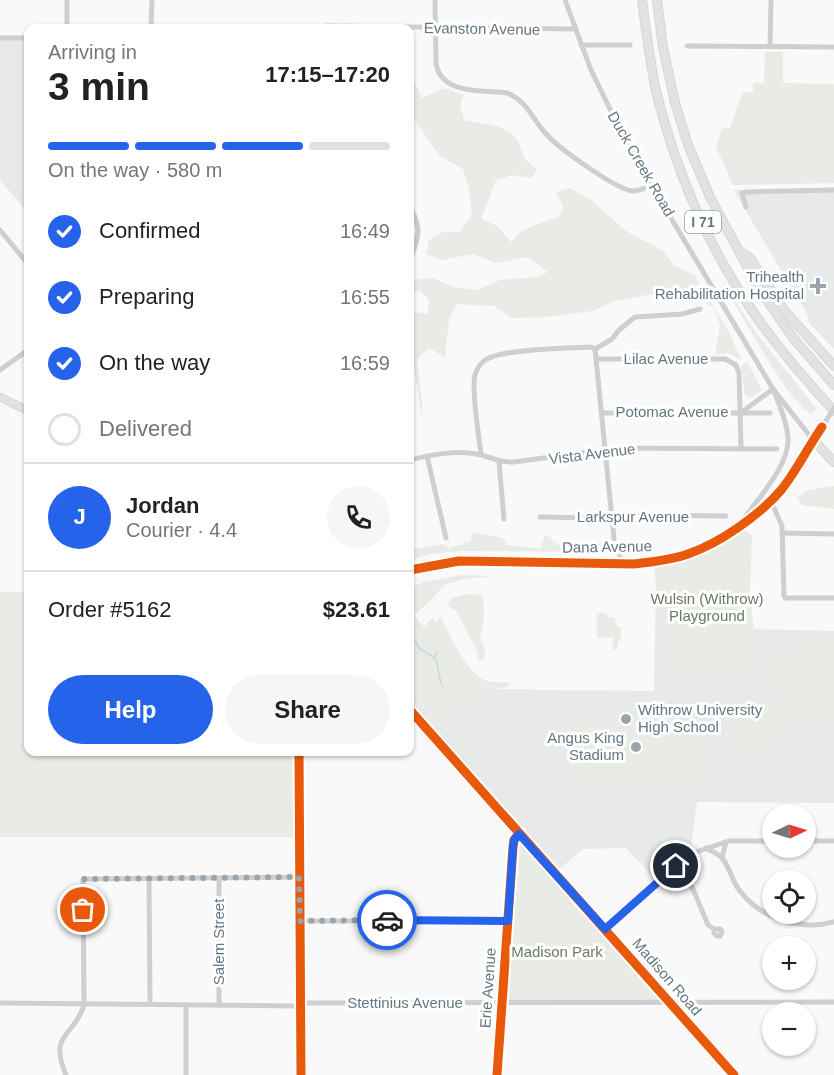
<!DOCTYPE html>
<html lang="en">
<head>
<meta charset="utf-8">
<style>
  body { margin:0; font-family:Arial,sans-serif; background:#f6f6f6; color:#222; height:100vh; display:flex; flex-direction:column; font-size:22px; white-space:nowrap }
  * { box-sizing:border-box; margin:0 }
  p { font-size:20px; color:#767676 }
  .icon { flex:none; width:33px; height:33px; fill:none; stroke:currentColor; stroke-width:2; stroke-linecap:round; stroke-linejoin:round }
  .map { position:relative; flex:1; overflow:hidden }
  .side { position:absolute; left:24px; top:24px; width:390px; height:732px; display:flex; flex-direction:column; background:#fff; border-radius:12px; box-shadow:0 2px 4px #0004 }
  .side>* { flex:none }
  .needle { width:39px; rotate:86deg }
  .buttons { position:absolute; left:762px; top:804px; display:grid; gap:12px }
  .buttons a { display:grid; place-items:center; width:54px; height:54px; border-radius:50%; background:#fff; box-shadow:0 2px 4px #0004; font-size:30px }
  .pin { position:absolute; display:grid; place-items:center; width:51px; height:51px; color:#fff; margin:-26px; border:3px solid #fff; border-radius:50%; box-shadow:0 2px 6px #0007 }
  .courier { position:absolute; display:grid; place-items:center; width:60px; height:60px; margin:-30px; border:4px solid #2563eb; border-radius:50%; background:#fff; color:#222; box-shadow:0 2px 8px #0007 }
  .summary em { font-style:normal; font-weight:700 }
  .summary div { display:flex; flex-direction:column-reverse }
  .summary { display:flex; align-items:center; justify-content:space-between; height:102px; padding:0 24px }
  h1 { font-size:39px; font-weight:700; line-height:45px }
  .bar { display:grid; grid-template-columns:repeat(4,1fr); gap:9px 6px; align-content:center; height:72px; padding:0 24px }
  .bar i { height:8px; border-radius:4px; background:#e0e0e0 }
  .bar .selected { background:#2563eb }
  .bar p { grid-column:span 4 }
  .line { display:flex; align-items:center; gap:15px; padding:0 24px; border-top:2px solid #e0e0e0 }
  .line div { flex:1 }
  .round { display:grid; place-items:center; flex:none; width:63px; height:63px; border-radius:32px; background:#f6f6f6 }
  ol { padding:0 24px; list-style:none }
  li { display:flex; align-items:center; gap:18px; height:66px }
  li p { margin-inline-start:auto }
  li .icon { padding:6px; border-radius:50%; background:#2563eb; color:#fff; stroke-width:4 }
  li:last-child { color:#767676 }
  li i { width:33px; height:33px; border:3px solid #e0e0e0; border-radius:50% }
  .button { display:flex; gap:12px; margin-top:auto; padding:12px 24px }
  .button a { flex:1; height:69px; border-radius:36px; background:#2563eb; color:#fff; font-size:24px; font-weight:700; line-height:69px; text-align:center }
  .button a+a { background:#f6f6f6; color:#222 }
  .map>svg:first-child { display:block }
  .built { fill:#e8e9e9 }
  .green { fill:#e8ebe6 }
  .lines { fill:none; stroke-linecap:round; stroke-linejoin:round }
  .stream { stroke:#ced6d9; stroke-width:1.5 }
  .major-casing { stroke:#d5d6d7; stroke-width:9 }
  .highway-casing { stroke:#d5d6d6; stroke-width:10 }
  .minor { stroke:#cecfd0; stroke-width:5 }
  .major { stroke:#e1e2e2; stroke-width:7 }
  .highway { stroke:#e1e2e2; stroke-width:8 }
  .minor-bridge { stroke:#cecfd0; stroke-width:5 }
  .cycleway-casing { stroke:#fff; stroke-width:13 }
  .cycleway { stroke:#e8590c; stroke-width:9 }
  .done { stroke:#99a4ac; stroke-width:6; stroke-dasharray:0 10.8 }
  .route { stroke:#2563eb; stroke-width:8 }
  .poi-dot { fill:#99a4ac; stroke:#fff; stroke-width:2 }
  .labels { text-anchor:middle; stroke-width:6; stroke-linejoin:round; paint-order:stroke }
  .shield { fill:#fff; stroke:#939fa8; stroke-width:1.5 }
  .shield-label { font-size:14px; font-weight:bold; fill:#657683 }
  .street-label { font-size:15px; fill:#657683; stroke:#fff }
  .poi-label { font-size:15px; fill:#657683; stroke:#fff; text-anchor:end }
  .park-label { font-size:15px; fill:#687a64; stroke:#fff }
</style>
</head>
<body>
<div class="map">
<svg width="834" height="1075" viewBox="0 0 834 1075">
  <rect width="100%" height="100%" fill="#f9f9f9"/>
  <!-- built -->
  <g class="built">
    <path d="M0 38H28V213L0 180Z"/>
    <path d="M733 189 749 191 834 190V349L809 323 807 314Z"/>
    <path d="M661 560 665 673H754V629L834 631V803L697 802 690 854 658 882 626 848 583 849 555 873 410 710V689L654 691 656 586 654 562Z"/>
  </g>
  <!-- green -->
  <g class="green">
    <path d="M765 52H783V83L834 84V183L733 185 716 147 722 128H730L742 93 753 92V83H764Z"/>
    <path d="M410 72 422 98 444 88 464 95 460 105 464 120C482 124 510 124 519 143 526 159 521 158 537 169L532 178 512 175 496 180 481 219 497 226 511 242 523 230 560 216 563 206 556 192 570 188 590 199 626 231 662 250 674 266 694 274 730 334 741 360 728 353 715 354 720 326 715 309 702 301 700 284 679 294 647 295 616 301 592 311 545 317 512 318 494 306 457 304 449 319 445 357 429 348 417 359 422 403V417L414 368 410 356V306L413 312 428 314 429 299 420 291 410 292V280L433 278 453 287 477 290 500 280 536 277 548 272 528 257 496 263 473 254 442 260 426 254 429 240 443 232H460L472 215 469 189 463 169 440 156 416 122 410 117Z"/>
    <path d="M719 276 757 334 816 408 812 414C789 406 734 301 719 276Z"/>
    <path d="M747 362 762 390 750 398 745 395 741 365Z"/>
    <path d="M834 486V509L802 505 797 498 808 490Z"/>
    <path d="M739 526 752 535 750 597 754 629V673H664L661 560 691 553Z"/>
    <path d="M472 532 503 538 507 545 540 549 545 534 558 545 582 547 591 542 612 545 604 552 462 551 430 554 410 560V550L443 544 449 548 471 541Z"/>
    <path d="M462 575 496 576 464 579 444 585 430 601 414 615 424 627 433 617 436 622 440 616C451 635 465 673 487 681 494 683 503 682 510 683L508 687 495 689H535L531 696 495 694 473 699 466 709 499 754 496 760 458 711 439 703 488 769 485 776 410 692V588L424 582Z"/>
    <path d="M0 592H28V752H292L293 837H0Z"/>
    <path d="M467 594 483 595 484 618 480 639 485 649 484 659 480 661 477 658 478 653 456 610 450 608 448 603 454 597Z"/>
    <path d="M597 613H605L609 617H614L617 626 621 627V641H618L617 650 613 651V637L597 638Z"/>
    <path d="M834 640V721L789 728 784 715C782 722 780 732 776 738 765 750 747 754 731 753V705L735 704 738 699H778L767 658 771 653 801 645Z"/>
    <path d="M587 711H672V721L696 722C696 731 701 735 703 743 706 751 708 763 706 771 701 800 621 791 598 791L587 787 584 783 578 787C564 759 567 734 587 711Z"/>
    <path d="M519 834 669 1002 502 1003 513 847Z"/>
  </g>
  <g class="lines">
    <!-- stream -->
    <g class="stream">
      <path d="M410 639 416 642C419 652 427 651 434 658 440 665 437 678 443 686"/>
      <path d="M434 658 437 651"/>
    </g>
    <defs>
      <g id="major">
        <path d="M0 397 28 411"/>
        <path d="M410 710 734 1075"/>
      </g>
      <g id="highway">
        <path d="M642 0C646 32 650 64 657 95 674 162 702 231 738 289 765 333 799 373 834 411"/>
        <path d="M657 0 663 47 675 103 688 145 710 197 759 289 794 339 834 385"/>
        <path d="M740 251 750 258 784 310 834 366"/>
        <path d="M813 440 834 462"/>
      </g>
    </defs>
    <!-- major casing -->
    <use href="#major" class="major-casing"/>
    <!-- highway casing -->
    <use href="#highway" class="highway-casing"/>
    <!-- minor -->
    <g class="minor">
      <path d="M435 0 436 64C442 95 483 90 507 93 528 101 533 121 548 136 560 149 617 190 633 191 640 191 645 188 651 185"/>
      <path d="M565 0 591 70 628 146 773 389 813 440"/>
      <path d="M67 28V0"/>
      <path d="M151 28 152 0"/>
      <path d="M317 28 327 26 576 29"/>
      <path d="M0 38H28"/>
      <path d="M581 45H630"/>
      <path d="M687 46 834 47"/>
      <path d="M770 46 771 0"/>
      <path d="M410 207C423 230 418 237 410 261"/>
      <path d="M746 207 742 193 745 192 834 190"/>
      <path d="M0 230 28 264"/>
      <path d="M595 349 614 539"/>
      <path d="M595 349 612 339 619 330 635 317 682 314 700 309"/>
      <path d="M597 359H725L736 365 739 373 741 448"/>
      <path d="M0 370 28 350"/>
      <path d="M602 413H770"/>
      <path d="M481 454C479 436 471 390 475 375 477 368 482 361 489 358 506 349 569 348 591 347L595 349"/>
      <path d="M427 456 446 538"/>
      <path d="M410 460C431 455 454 450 476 454 490 456 498 463 514 462L617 448 777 449"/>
      <path d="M499 462 504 519"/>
      <path d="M771 501 782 526 784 596 785 598H834"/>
      <path d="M540 517 599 518 619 515 726 516"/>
      <path d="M741 523C756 500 790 466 788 438 787 422 779 404 773 389L742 412"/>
      <path d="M782 533 834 534"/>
      <path d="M620 552V565"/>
      <path d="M410 570 459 561 634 564C652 562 671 560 688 554 720 543 760 515 782 489 797 470 808 447 822 427"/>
      <path d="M299 752 301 1075"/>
      <path d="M806 841H834"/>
      <path d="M706 848C711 851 719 854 722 858 730 867 732 882 740 891 761 919 801 931 834 922"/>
      <path d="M722 858 726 842"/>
      <path d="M676 865 693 889 708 925 714 929V933L717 936H720L722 931 720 929H714"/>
      <path d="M149 878 150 1004"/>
      <path d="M219 878V1005"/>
      <path d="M300 921H508"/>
      <path d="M605 929 690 854 729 841H772"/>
      <path d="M0 1003 295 1006 307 1003 834 1002"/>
      <path d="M186 1005V1075"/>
      <path d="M66 1075C48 1032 74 1038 84 1005L83 879 299 877"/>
      <path d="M497 1075 513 847 514 840 519 834"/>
    </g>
    <!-- major -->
    <use href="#major" class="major"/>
    <!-- highway -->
    <use href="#highway" class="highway"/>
    <!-- minor-bridge -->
    <path class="minor-bridge" d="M822 427 834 408"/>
    <defs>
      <g id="cycleway">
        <path d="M410 570 459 561 634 564C652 562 671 560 688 554 720 543 760 515 782 489 797 470 808 447 822 427"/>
        <path d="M410 710 734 1075"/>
        <path d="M299 752 301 1075"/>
        <path d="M497 1075 513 847 514 840 519 834"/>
      </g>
    </defs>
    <!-- cycleway casing -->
    <use href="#cycleway" class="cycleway-casing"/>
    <!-- cycleway -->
    <use href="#cycleway" class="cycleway"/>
  </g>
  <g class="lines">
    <!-- done -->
    <path class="done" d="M83 910V879L299 877 300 921 387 920"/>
    <!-- route -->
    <path class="route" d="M387 920 508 921 513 847 514 840 519 834 605 929 676 866"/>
  </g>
  <!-- markers -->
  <g class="poi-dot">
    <path d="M815 277h6v6h6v6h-6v6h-6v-6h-6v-6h6z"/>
    <circle cx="626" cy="719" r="6"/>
    <circle cx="636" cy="747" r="6"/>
  </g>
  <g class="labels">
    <!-- shield labels -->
    <rect class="shield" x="685" y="211" width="36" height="22" rx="4.5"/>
    <g class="shield-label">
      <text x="703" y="227">I 71</text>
    </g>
    <!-- street labels -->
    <g class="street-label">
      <text transform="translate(482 29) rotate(1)" y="5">Evanston Avenue</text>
      <text transform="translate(641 164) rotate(60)" y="5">Duck Creek Road</text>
      <text x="666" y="364">Lilac Avenue</text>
      <text x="672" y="417">Potomac Avenue</text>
      <text transform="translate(592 454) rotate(-7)" y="5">Vista Avenue</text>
      <text x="633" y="522">Larkspur Avenue</text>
      <text transform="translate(607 547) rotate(-1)" y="5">Dana Avenue</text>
      <text transform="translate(219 942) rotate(-90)" y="5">Salem Street</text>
      <text transform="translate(667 977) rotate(49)" y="5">Madison Road</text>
      <text transform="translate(488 988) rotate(-86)" y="5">Erie Avenue</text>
      <text x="405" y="1008">Stettinius Avenue</text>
    </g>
    <!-- poi labels -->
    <g class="poi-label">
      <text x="804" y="282">Trihealth<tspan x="804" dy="17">Rehabilitation Hospital</tspan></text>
      <text x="638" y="715" text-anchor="start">Withrow University<tspan x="638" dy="17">High School</tspan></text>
      <text x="624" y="743">Angus King<tspan x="624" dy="17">Stadium</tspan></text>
    </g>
    <!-- park labels -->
    <g class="park-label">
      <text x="707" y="604">Wulsin (Withrow)<tspan x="707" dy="17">Playground</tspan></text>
      <text x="557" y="957">Madison Park</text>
    </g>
  </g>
</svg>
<div class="buttons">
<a><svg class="needle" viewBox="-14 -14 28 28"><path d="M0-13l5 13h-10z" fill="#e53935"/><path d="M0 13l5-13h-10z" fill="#767676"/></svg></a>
<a><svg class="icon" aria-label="locate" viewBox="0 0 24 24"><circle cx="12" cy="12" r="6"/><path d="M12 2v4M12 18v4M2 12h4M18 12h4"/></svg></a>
<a>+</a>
<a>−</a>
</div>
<div class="pin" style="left:83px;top:910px;background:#ea580c"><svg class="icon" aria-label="bag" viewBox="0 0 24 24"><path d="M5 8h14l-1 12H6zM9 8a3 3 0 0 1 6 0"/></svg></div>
<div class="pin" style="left:676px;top:866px;background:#1f2937"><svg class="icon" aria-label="home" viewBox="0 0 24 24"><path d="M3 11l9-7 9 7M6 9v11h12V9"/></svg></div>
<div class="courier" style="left:387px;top:920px"><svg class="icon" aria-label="car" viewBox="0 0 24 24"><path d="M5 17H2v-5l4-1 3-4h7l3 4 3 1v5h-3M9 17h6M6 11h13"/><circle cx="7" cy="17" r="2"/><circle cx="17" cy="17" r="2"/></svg></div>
<section class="side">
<div class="summary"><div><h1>3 min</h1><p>Arriving in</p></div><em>17:15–17:20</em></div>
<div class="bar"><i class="selected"></i><i class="selected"></i><i class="selected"></i><i></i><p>On the way · 580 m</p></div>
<ol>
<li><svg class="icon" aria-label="check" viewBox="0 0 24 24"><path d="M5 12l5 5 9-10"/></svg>Confirmed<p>16:49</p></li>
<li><svg class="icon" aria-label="check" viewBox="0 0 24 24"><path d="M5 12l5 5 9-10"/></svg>Preparing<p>16:55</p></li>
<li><svg class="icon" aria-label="check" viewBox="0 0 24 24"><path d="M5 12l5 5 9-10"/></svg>On the way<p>16:59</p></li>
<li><i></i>Delivered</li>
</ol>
<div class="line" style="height:108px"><b class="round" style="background:#2563eb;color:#fff">J</b><div><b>Jordan</b><p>Courier · 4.4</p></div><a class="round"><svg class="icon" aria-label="phone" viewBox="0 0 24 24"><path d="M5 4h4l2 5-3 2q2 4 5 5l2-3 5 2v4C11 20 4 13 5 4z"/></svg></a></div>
<div class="line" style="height:78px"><div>Order #5162</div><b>$23.61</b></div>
<div class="button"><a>Help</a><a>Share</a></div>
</section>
</div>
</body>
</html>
